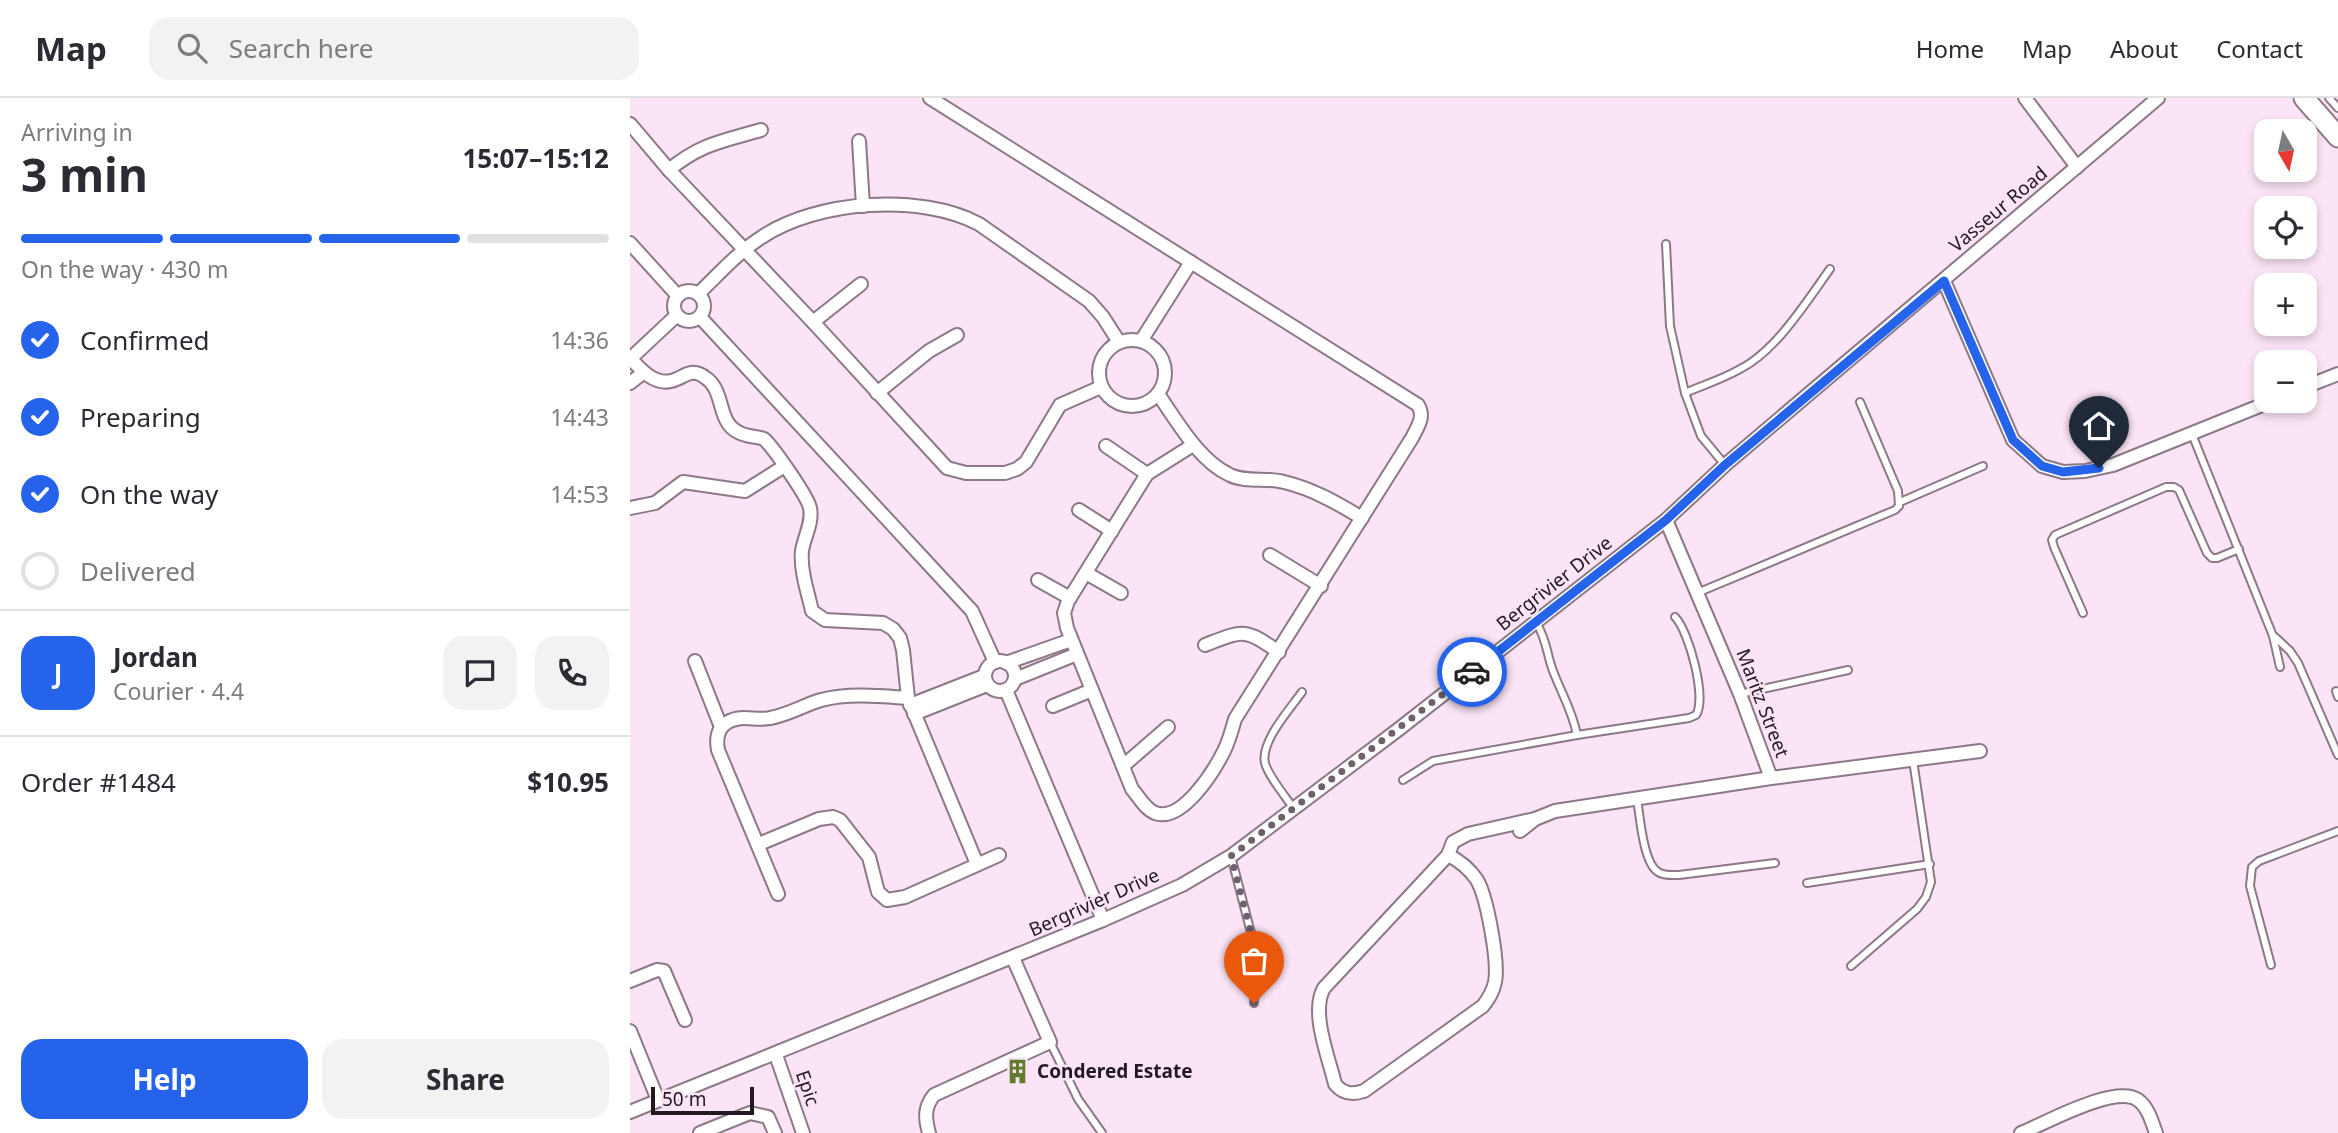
<!DOCTYPE html>
<html lang="en">
<head>
<meta charset="utf-8">
<style>
  body { margin:0; font-family:"Noto Sans",sans-serif; background:#f2f2f3; color:#2b2b33; height:100vh; display:flex; flex-direction:column; font-size:26px; white-space:nowrap }
  * { box-sizing:border-box; margin:0 }
  p { font-size:23px; color:#7c7c81 }
  .icon { flex:none; width:38px; height:38px; fill:none; stroke:currentColor; stroke-width:2; stroke-linecap:round; stroke-linejoin:round }
  .map { position:relative; flex:1; overflow:hidden }
  .details { display:flex; flex-direction:column; background:#fff; width:630px }
  .details>* { flex:none }
  .needle { width:46px; rotate:171deg }
  .tools { position:absolute; left:1624px; top:21px; display:grid; gap:14px }
  .tools a { display:grid; place-items:center; width:63px; height:63px; border-radius:14px; background:#fff; box-shadow:0 4px 10px #0003; font-size:35px }
  .scale { position:absolute; left:21px; bottom:18px; width:103px; box-sizing:border-box; padding-left:7px; border:4px solid #221a20; border-top:0; font-size:19px; line-height:24px; white-space:nowrap; color:#221a20; -webkit-text-stroke:5px #fbe4f5; paint-order:stroke }
  .pin { position:absolute; display:grid; place-items:center; width:60px; height:60px; color:#fff; margin:-72px -30px; border-radius:50% 50% 50% 0; rotate:-45deg; box-shadow:0 0 7px #0007 }
  .pin .icon { rotate:45deg }
  .courier { position:absolute; display:grid; place-items:center; width:70px; height:70px; margin:-35px; border:5px solid #2563eb; border-radius:50%; background:#fff; color:#222; box-shadow:0 2px 9px #0007 }
  .head em { font-style:normal; font-weight:700 }
  .head div { display:flex; flex-direction:column-reverse }
  .head { display:flex; align-items:center; justify-content:space-between; height:119px; padding:0 21px }
  h1 { font-size:46px; font-weight:700; line-height:52px }
  .bar { display:grid; grid-template-columns:repeat(4,1fr); gap:10px 7px; align-content:center; height:84px; padding:0 21px }
  .bar i { height:9px; border-radius:5px; background:#e1e1e2 }
  .bar .on { background:#2563eb }
  .bar p { grid-column:span 4 }
  .line { display:flex; align-items:center; gap:18px; padding:0 21px; border-top:2px solid #e1e1e2 }
  .line div { flex:1 }
  .round { display:grid; place-items:center; flex:none; width:74px; height:74px; border-radius:21px; background:#f2f2f3 }
  ol { padding:0 21px; list-style:none }
  li { display:flex; align-items:center; gap:21px; height:77px }
  li p { margin-inline-start:auto }
  li .icon { padding:7px; border-radius:50%; background:#2563eb; color:#fff; stroke-width:4 }
  li:last-child { color:#7c7c81 }
  li i { width:38px; height:38px; border:4px solid #e1e1e2; border-radius:50% }
  .cta { display:flex; gap:14px; margin-top:auto; padding:14px 21px }
  .cta a { flex:1; height:80px; border-radius:21px; background:#2563eb; color:#fff; font-size:28px; font-weight:700; line-height:80px; text-align:center }
  .cta a+a { background:#f2f2f3; color:#2b2b33 }
  header { display:flex; align-items:center; gap:42px; box-sizing:border-box; height:98px; padding:0 35px; background:#fff; border-bottom:2px solid #e1e1e2 }
  header strong { font-size:33px }
  nav { display:flex; gap:38px; margin-inline-start:auto; font-size:24px }
  .search { width:490px; height:63px; background:#f2f2f3; display:flex; align-items:center; gap:18px; box-sizing:border-box; padding:0 24px; border-radius:21px; color:#7c7c81; font-size:26px }
  main { display:flex; flex:1; min-height:0 }
  .map>svg:first-child { display:block }
  .lines { fill:none; stroke-linecap:round; stroke-linejoin:round }
  .service-casing { stroke:#8c7887; stroke-width:10 }
  .minor-casing { stroke:#8c7887; stroke-width:16 }
  .primary-casing { stroke:#8c7887; stroke-width:23 }
  .service { stroke:#fff; stroke-width:6 }
  .minor { stroke:#fff; stroke-width:12 }
  .primary { stroke:#fff; stroke-width:19 }
  .done { stroke:#6e616b; stroke-width:7; stroke-dasharray:0 12.6 }
  .route { stroke:#2563eb; stroke-width:9 }
  .labels { text-anchor:middle; stroke-width:5; stroke-linejoin:round; paint-order:stroke }
  .street-label { font-size:19px; fill:#221a20; stroke:#fbe4f5 }
  .poi-label { font-size:19px; font-weight:bold; fill:#221a20; stroke:#fbe4f5; text-anchor:start }
</style>
</head>
<body>
<header>
<strong>Map</strong>
<div class="search"><svg class="icon" aria-label="search" viewBox="0 0 24 24"><circle cx="10" cy="10" r="6"/><path d="M15 15l6 6"/></svg>Search here</div>
<nav><a>Home</a><a>Map</a><a>About</a><a>Contact</a></nav>
</header>
<main>
<section class="details">
<div class="head"><div><h1>3 min</h1><p>Arriving in</p></div><em>15:07–15:12</em></div>
<div class="bar"><i class="on"></i><i class="on"></i><i class="on"></i><i></i><p>On the way · 430 m</p></div>
<ol>
<li><svg class="icon" aria-label="check" viewBox="0 0 24 24"><path d="M5 12l5 5 9-10"/></svg>Confirmed<p>14:36</p></li>
<li><svg class="icon" aria-label="check" viewBox="0 0 24 24"><path d="M5 12l5 5 9-10"/></svg>Preparing<p>14:43</p></li>
<li><svg class="icon" aria-label="check" viewBox="0 0 24 24"><path d="M5 12l5 5 9-10"/></svg>On the way<p>14:53</p></li>
<li><i></i>Delivered</li>
</ol>
<div class="line" style="height:126px"><b class="round" style="background:#2563eb;color:#fff">J</b><div><b>Jordan</b><p>Courier · 4.4</p></div><a class="round"><svg class="icon" aria-label="chat" viewBox="0 0 24 24"><path d="M4 5h16v11H9l-5 4z"/></svg></a><a class="round"><svg class="icon" aria-label="phone" viewBox="0 0 24 24"><path d="M5 4h4l2 5-3 2q2 4 5 5l2-3 5 2v4C11 20 4 13 5 4z"/></svg></a></div>
<div class="line" style="height:91px"><div>Order #1484</div><b>$10.95</b></div>
<div class="cta"><a>Help</a><a>Share</a></div>
</section>
<div class="map">
<svg width="1708" height="1035" viewBox="0 0 1708 1035">
  <rect width="100%" height="100%" fill="#fbe4f5"/>
  <g class="lines">
    <defs>
      <g id="service">
        <path d="M1699 0 1708 10"/>
        <path d="M1036 146 1040 228 1055 295 1071 338 1095 367"/>
        <path d="M1055 295C1073 287 1093 281 1110 271 1146 253 1177 203 1200 171"/>
        <path d="M1562 336 1643 538 1650 569"/>
        <path d="M1270 404 1353 368"/>
        <path d="M1067 495 1265 412 1269 408 1268 393 1230 304"/>
        <path d="M1453 515 1424 449 1422 442 1425 437 1536 389H1544L1549 392 1577 455 1582 460H1587L1609 451"/>
        <path d="M906 524C919 546 916 558 925 578 933 598 943 615 947 637"/>
        <path d="M1645 539 1660 553 1668 565 1708 657"/>
        <path d="M1706 593 1708 599"/>
        <path d="M1110 596 1218 572"/>
        <path d="M773 682 803 663 947 637 1059 620 1066 617C1077 600 1059 533 1045 519"/>
        <path d="M1007 701C1010 718 1013 765 1028 774 1034 778 1042 777 1049 777L1145 765"/>
        <path d="M664 711C656 699 638 678 635 665 630 644 660 611 672 594"/>
        <path d="M601 758 627 858 624 905"/>
        <path d="M1177 785 1300 766"/>
        <path d="M1641 867 1620 788 1622 769 1629 763 1708 733"/>
        <path d="M1221 868 1287 811 1296 799 1301 784 1283 662"/>
        <path d="M420 944 448 1001 472 1035"/>
      </g>
      <g id="minor">
        <path d="M300 0 788 307C795 319 788 328 782 340L605 621C602 632 599 643 594 653 584 673 552 725 525 715 515 711 509 699 502 691L437 530 434 515 438 503 517 376 563 347"/>
        <path d="M1395 0 1447 69"/>
        <path d="M0 26 39 72 183 224 317 370 336 375H375L387 371 396 364 430 307 471 289"/>
        <path d="M229 43 233 108"/>
        <path d="M39 72C70 46 93 43 131 32"/>
        <path d="M0 145 48 198"/>
        <path d="M1314 183 1383 342 1412 368 1433 374 1455 373 1483 367 1642 303"/>
        <circle cx="59" cy="208" r="15"/>
        <path d="M68 196C88 177 108 154 132 139 187 102 291 95 349 126L459 203 473 219 489 244"/>
        <path d="M70 219 342 513 365 564"/>
        <path d="M183 224 231 186"/>
        <circle cx="502" cy="275" r="33"/>
        <path d="M511 243 561 164"/>
        <path d="M0 260C10 271 24 287 41 283 54 280 61 268 76 280 95 293 87 324 108 334 116 339 126 338 134 341 143 349 178 399 180 410 183 425 174 439 172 453 170 472 178 495 182 513L195 522 253 525 263 531 270 540 273 552 278 600 347 766"/>
        <path d="M0 261 47 217"/>
        <path d="M0 285 13 275"/>
        <path d="M1675 289 1708 276"/>
        <path d="M247 295 299 253 327 237"/>
        <path d="M528 296C547 323 569 363 600 377 616 385 637 379 654 384 683 391 707 405 732 420"/>
        <path d="M476 348 517 376"/>
        <path d="M0 410 25 405 53 384 115 393 153 369"/>
        <path d="M449 412 482 433"/>
        <path d="M640 457 691 488"/>
        <path d="M456 475 491 495"/>
        <path d="M408 482 440 500"/>
        <path d="M575 547C614 532 614 530 649 554"/>
        <circle cx="370" cy="578" r="15"/>
        <path d="M65 563 91 629"/>
        <path d="M376 565 441 542"/>
        <path d="M385 581 447 556"/>
        <path d="M376 592 473 822"/>
        <path d="M280 607 354 578"/>
        <path d="M423 608 462 592"/>
        <path d="M284 616 357 587"/>
        <path d="M493 668 538 629"/>
        <path d="M1141 680 1350 653"/>
        <path d="M890 733 905 721 925 713 1141 680 1110 596 1036 422"/>
        <path d="M129 746 189 721 203 719 210 722 239 759 248 794 257 802 275 799 369 757"/>
        <path d="M818 757C830 763 839 770 847 782 857 799 869 864 865 884 863 894 859 900 853 908L734 993C722 997 713 996 705 986 699 960 680 914 694 890L818 757 823 744 838 736 905 721"/>
        <path d="M148 796 88 652C86 641 87 630 98 624 111 616 126 623 140 620 158 617 174 607 191 602 219 595 249 598 278 600"/>
        <path d="M0 883 27 872 34 873 55 922"/>
        <path d="M0 933 28 1002"/>
        <path d="M146 957 173 1035"/>
        <path d="M0 1014 473 822 552 787 601 758 769 631 1036 422 1095 367 1528 0"/>
        <path d="M70 1035 120 1015 138 1019 145 1035"/>
        <path d="M299 1035C295 1021 294 1009 304 997L420 944 383 860"/>
        <path d="M1391 1035C1416 1025 1485 986 1508 1002 1518 1009 1522 1024 1526 1035"/>
      </g>
      <path id="primary" d="M1674 0 1708 39"/>
    </defs>
    <!-- service casing -->
    <use href="#service" class="service-casing"/>
    <!-- minor casing -->
    <use href="#minor" class="minor-casing"/>
    <!-- primary casing -->
    <use href="#primary" class="primary-casing"/>
    <!-- service -->
    <use href="#service" class="service"/>
    <!-- minor -->
    <use href="#minor" class="minor"/>
    <!-- primary -->
    <use href="#primary" class="primary"/>
  </g>
  <g class="lines">
    <!-- done -->
    <path class="done" d="M624 905 627 858 601 758 842 574"/>
    <!-- route -->
    <path class="route" d="M842 574 1036 422 1095 367 1314 183 1383 342 1412 368 1433 374 1469 370"/>
  </g>
  <!-- icons -->
  <defs>
    <symbol id="building-bare" viewBox="-9 -9 18 18"><path d="M-4-6H4V6H1V3H-1V6H-4ZM-2.5-4.3h1.7v1.8h-1.7ZM.8-4.3h1.7v1.8H.8ZM-2.5-1h1.7V.8h-1.7ZM.8-1h1.7V.8H.8Z" fill="#627b2d" stroke="#fbe4f5" stroke-width="2.5" paint-order="stroke"/></symbol>
  </defs>
  <g fill-rule="evenodd">
    <use href="#building-bare" x="370" y="956" width="35" height="35"/>
  </g>
  <g class="labels">
    <!-- street labels -->
    <g class="street-label">
      <text transform="translate(1368 111) rotate(-40)" y="7">Vasseur Road</text>
      <text transform="translate(924 485) rotate(-38)" y="7">Bergrivier Drive</text>
      <text transform="translate(1133 605) rotate(69)" y="7">Maritz Street</text>
      <text transform="translate(464 804) rotate(-24)" y="7">Bergrivier Drive</text>
      <text transform="translate(178 990) rotate(71)" y="7">Epic</text>
    </g>
    <!-- poi labels -->
    <g class="poi-label">
      <text x="407" y="980">Condered Estate</text>
    </g>
  </g>
</svg>
<div class="tools">
<a><svg class="needle" viewBox="-14 -14 28 28"><path d="M0-13l5 13h-10z" fill="#e53935"/><path d="M0 13l5-13h-10z" fill="#7c7c81"/></svg></a>
<a><svg class="icon" aria-label="locate" viewBox="0 0 24 24"><circle cx="12" cy="12" r="6"/><path d="M12 2v4M12 18v4M2 12h4M18 12h4"/></svg></a>
<a>+</a>
<a>−</a>
</div>
<div class="scale">50 m</div>
<div class="pin" style="left:624px;top:905px;background:#ea580c"><svg class="icon" aria-label="bag" viewBox="0 0 24 24"><path d="M5 8h14l-1 12H6zM9 8a3 3 0 0 1 6 0"/></svg></div>
<div class="pin" style="left:1469px;top:370px;background:#1f2937"><svg class="icon" aria-label="home" viewBox="0 0 24 24"><path d="M3 11l9-7 9 7M6 9v11h12V9"/></svg></div>
<div class="courier" style="left:842px;top:574px"><svg class="icon" aria-label="car" viewBox="0 0 24 24"><path d="M5 17H2v-5l4-1 3-4h7l3 4 3 1v5h-3M9 17h6M6 11h13"/><circle cx="7" cy="17" r="2"/><circle cx="17" cy="17" r="2"/></svg></div>
</div>
</main>
</body>
</html>
